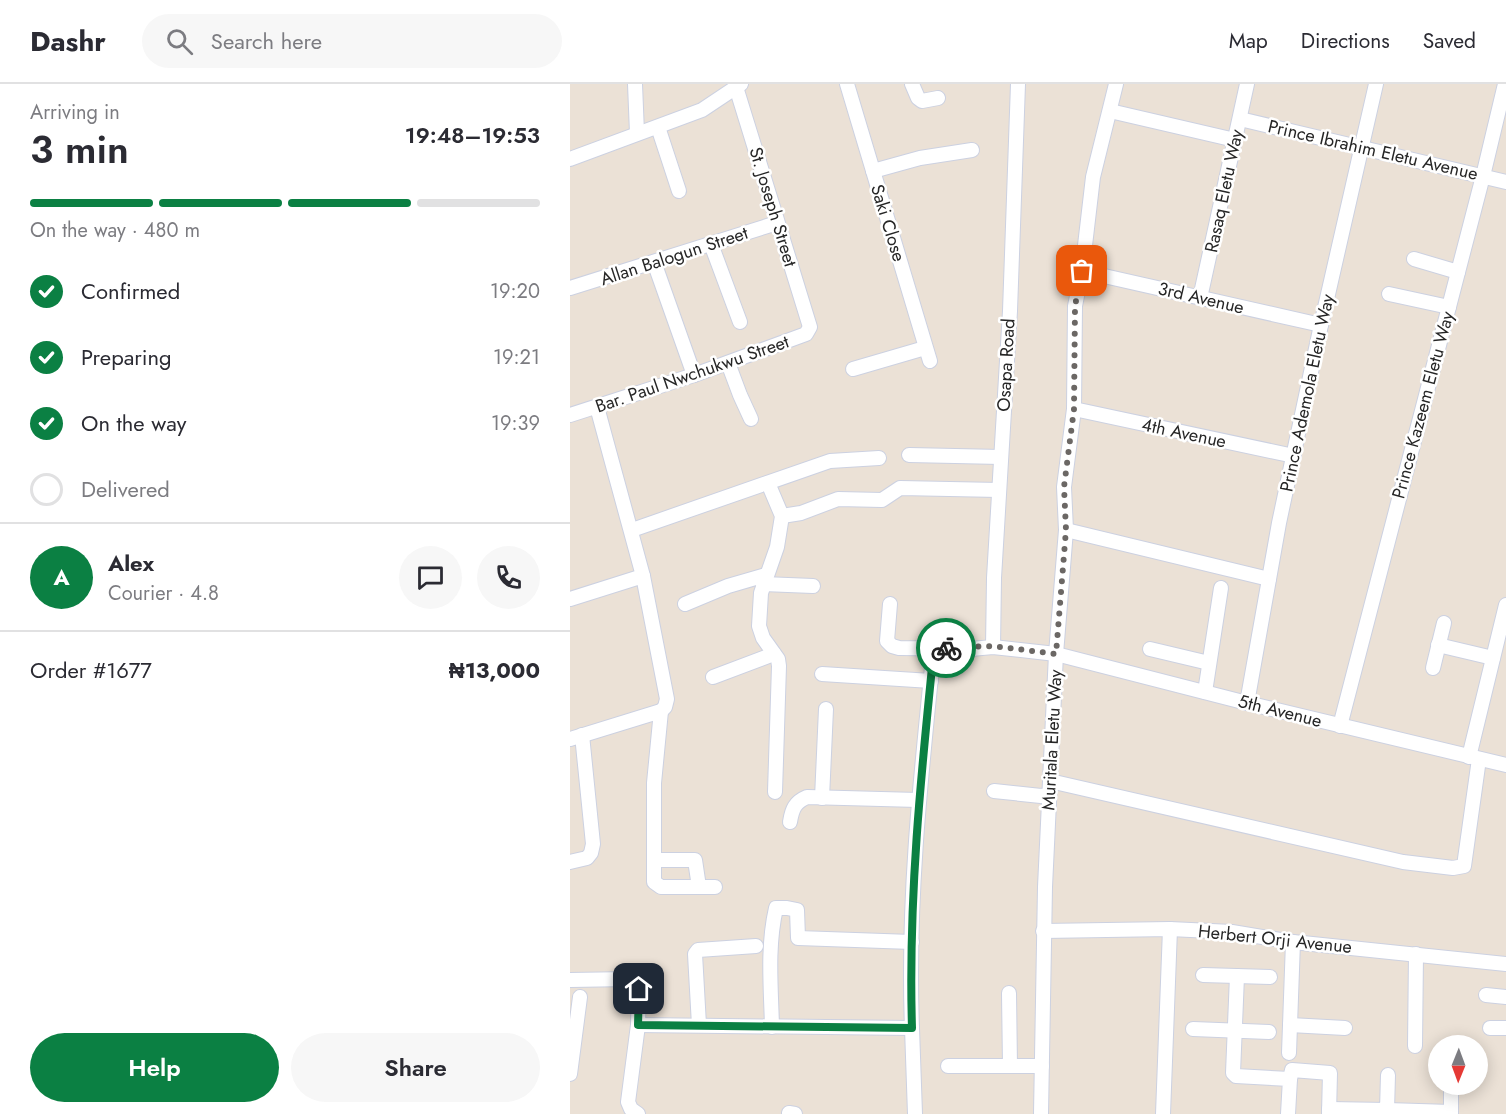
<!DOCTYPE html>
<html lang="en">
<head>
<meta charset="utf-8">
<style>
  body { margin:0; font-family:Jost,sans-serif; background:#f7f7f7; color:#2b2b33; height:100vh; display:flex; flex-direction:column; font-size:22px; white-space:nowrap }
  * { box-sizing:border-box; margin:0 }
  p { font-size:20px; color:#7c7c81 }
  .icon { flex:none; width:33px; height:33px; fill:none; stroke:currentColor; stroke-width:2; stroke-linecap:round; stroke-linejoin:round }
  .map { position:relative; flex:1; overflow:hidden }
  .sheet { display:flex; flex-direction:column; background:#fff; width:570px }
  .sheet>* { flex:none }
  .needle { width:39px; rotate:181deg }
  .buttons { position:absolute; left:858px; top:951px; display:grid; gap:12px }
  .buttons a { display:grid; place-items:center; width:60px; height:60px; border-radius:50%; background:#fff; box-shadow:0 3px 15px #0003; font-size:30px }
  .pin { position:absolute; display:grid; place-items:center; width:51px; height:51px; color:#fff; margin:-26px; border-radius:12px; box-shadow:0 3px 9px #0006 }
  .courier { position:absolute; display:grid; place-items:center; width:60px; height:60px; margin:-30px; border:4px solid #0b8043; border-radius:50%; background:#fff; color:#222; box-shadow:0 2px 8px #0007 }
  .head em { font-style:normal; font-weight:600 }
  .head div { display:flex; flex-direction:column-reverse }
  .head { display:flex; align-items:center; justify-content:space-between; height:102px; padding:0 30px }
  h1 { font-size:39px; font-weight:600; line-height:45px }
  .bar { display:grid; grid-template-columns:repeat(4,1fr); gap:9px 6px; align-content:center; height:72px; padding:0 30px }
  .bar i { height:8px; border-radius:4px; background:#e1e1e2 }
  .bar .current { background:#0b8043 }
  .bar p { grid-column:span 4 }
  .line { display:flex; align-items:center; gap:15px; padding:0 30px; border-top:2px solid #e1e1e2 }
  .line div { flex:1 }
  .round { display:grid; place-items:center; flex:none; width:63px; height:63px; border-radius:32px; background:#f7f7f7 }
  ol { padding:0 30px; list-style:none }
  li { display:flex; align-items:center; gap:18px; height:66px }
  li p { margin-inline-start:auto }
  li .icon { padding:6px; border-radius:50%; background:#0b8043; color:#fff; stroke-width:4 }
  li:last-child { color:#7c7c81 }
  li i { width:33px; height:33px; border:3px solid #e1e1e2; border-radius:50% }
  .button { display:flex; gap:12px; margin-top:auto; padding:12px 30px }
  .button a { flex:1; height:69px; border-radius:36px; background:#0b8043; color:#fff; font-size:24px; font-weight:600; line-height:69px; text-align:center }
  .button a+a { background:#f7f7f7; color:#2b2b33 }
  header { display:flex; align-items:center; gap:36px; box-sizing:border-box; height:84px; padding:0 30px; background:#fff; border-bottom:2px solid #e1e1e2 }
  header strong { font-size:28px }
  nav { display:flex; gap:33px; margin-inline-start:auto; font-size:21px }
  .search { width:420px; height:54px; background:#f7f7f7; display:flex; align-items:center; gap:15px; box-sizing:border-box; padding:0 21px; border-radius:33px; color:#7c7c81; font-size:22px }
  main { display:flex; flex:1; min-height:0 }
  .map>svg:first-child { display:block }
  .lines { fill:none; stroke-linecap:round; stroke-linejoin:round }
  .minor-casing { stroke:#ccd1e1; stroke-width:16 }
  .minor { stroke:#fff; stroke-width:14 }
  .done { stroke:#6b6764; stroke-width:6; stroke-dasharray:0 10.8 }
  .route { stroke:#0b8043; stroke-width:8 }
  .labels { text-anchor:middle; stroke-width:5; stroke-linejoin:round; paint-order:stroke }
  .street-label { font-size:18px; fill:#262626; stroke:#fff }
</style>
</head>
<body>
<header>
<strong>Dashr</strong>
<div class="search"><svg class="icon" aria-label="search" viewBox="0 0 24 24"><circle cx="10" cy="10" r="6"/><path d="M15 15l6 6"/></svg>Search here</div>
<nav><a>Map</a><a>Directions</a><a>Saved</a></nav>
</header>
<main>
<section class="sheet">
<div class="head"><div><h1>3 min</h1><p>Arriving in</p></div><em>19:48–19:53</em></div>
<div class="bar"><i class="current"></i><i class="current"></i><i class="current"></i><i></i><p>On the way · 480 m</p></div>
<ol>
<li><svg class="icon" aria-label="check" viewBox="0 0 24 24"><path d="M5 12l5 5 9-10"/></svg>Confirmed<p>19:20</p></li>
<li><svg class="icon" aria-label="check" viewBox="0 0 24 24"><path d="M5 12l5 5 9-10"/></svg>Preparing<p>19:21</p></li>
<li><svg class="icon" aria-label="check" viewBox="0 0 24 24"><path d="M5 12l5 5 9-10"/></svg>On the way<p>19:39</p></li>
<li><i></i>Delivered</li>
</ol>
<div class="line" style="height:108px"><b class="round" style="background:#0b8043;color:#fff">A</b><div><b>Alex</b><p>Courier · 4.8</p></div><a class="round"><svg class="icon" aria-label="chat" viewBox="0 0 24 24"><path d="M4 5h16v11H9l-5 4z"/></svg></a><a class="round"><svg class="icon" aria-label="phone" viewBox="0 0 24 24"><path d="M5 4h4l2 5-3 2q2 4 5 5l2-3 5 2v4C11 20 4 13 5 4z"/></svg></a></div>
<div class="line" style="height:78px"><div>Order #1677</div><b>₦13,000</b></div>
<div class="button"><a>Help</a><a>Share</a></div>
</section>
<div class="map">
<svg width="936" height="1030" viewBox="0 0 936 1030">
  <rect width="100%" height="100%" fill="#ebe1d6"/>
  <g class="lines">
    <defs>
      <g id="minor">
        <path d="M65 0 67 49"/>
        <path d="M277 0 360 277"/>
        <path d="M342 0 348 14 352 17 368 14"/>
        <path d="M540 27 665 56"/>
        <path d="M670 35 936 98"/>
        <path d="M88 43 109 107"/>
        <path d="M0 75 132 26 171 0"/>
        <path d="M303 87 350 74 402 66"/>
        <path d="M141 160 170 238"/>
        <path d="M844 175 888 188"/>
        <path d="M84 178 124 291"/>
        <path d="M512 187 751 241"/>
        <path d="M0 204 207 139"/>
        <path d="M819 210 879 223"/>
        <path d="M630 214 677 0"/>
        <path d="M158 279 170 311 181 335"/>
        <path d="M283 285 355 264"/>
        <path d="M504 325 724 372"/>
        <path d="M0 331 124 291 236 250 240 243 166 3"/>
        <path d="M339 371 431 373"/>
        <path d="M198 399 212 432 207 463 191 509 189 542 193 554 208 575 209 582 205 708"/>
        <path d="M212 432 231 429 268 415 312 416 330 404 429 406"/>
        <path d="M62 446 260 377 309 374"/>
        <path d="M496 446 699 495"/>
        <path d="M193 500 243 502"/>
        <path d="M0 515 73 492"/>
        <path d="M115 520 158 502 196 491"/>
        <path d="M320 520 317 557 322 562 329 564 401 565 423 563 486 570 677 619 936 681"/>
        <path d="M868 561 923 574"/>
        <path d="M423 563 424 494 440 227 448 0"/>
        <path d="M580 565 639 579"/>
        <path d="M863 584 874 539"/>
        <path d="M252 590 361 597"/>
        <path d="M143 593 204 570"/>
        <path d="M635 608 651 504"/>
        <path d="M677 619 709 439 751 241 806 0"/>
        <path d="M91 627 84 699V798L91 803H145"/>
        <path d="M770 642 913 92 935 0"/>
        <path d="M0 655 91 627 95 623 97 615 73 492 27 323"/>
        <path d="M899 673 936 521"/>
        <path d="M480 697 833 778 883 784 894 782 909 675"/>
        <path d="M424 707 471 712 479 711"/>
        <path d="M252 714 256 625"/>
        <path d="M220 738C222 725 225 718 237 713L348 716"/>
        <path d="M85 776H125L129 803"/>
        <path d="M0 778 17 774 21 769 23 760 12 651"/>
        <path d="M473 847 600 845 662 848 723 858 936 880"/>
        <path d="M633 891 700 893"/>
        <path d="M667 892 663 989 666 992 720 995 718 1030"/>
        <path d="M0 896 60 895 66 899 69 905 68 941 58 1018 61 1025 68 1030"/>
        <path d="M439 909 440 982"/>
        <path d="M916 911 936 913"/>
        <path d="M68 941 342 944C337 817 351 690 364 564"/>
        <path d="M129 941 125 870 128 866 186 862"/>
        <path d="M720 941 775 944"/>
        <path d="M202 943C201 903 197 863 206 824H217L227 826 228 854 342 858"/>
        <path d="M342 944 345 1030"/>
        <path d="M920 944H936"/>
        <path d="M623 945 699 948"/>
        <path d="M845 962 846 870"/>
        <path d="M719 969 723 858"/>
        <path d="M378 982H472"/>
        <path d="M0 990 10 913"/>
        <path d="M720 995 722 986 760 989 759 1030"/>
        <path d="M759 1025 817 1026 818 991"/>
        <path d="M219 1029 225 1030"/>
        <path d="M471 1030 475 803 486 570 496 446 494 403 504 325 505 222 512 187 523 93 546 0"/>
        <path d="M593 1030 600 845"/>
        <path d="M817 1030V1026L881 1028"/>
        <path d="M881 1030V1000"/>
      </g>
    </defs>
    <!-- minor casing -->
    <use href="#minor" class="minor-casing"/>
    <!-- minor -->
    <use href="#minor" class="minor"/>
  </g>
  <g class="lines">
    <!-- done -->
    <path class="done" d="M376 564 423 562 486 570 496 446 494 403 504 325 505 222 512 187"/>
    <!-- route -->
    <path class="route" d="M69 905 68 941 342 944C338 817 351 690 364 564H376"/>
  </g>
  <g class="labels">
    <!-- street labels -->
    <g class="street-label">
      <text transform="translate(803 66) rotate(13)" y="6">Prince Ibrahim Eletu Avenue</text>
      <text transform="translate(654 107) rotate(-78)" y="6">Rasaq Eletu Way</text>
      <text transform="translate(203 123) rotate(73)" y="6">St. Joseph Street</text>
      <text transform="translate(318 139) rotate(73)" y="6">Saki Close</text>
      <text transform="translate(104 172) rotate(-18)" y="6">Allan Balogun Street</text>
      <text transform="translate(631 214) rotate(13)" y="6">3rd Avenue</text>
      <text transform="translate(436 281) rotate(-87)" y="6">Osapa Road</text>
      <text transform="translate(122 290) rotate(-19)" y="6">Bar. Paul Nwchukwu Street</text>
      <text transform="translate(737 309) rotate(-78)" y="6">Prince Ademola Eletu Way</text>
      <text transform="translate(853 321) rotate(-75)" y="6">Prince Kazeem Eletu Way</text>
      <text transform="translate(614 349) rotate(12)" y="6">4th Avenue</text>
      <text transform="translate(710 627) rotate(14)" y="6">5th Avenue</text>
      <text transform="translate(482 656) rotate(-87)" y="6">Muritala Eletu Way</text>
      <text transform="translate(705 855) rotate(6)" y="6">Herbert Orji Avenue</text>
    </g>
  </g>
</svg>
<div class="buttons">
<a><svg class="needle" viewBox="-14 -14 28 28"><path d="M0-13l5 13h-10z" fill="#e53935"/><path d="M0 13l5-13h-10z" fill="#7c7c81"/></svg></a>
</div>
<div class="pin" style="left:512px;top:187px;background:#ea580c"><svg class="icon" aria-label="bag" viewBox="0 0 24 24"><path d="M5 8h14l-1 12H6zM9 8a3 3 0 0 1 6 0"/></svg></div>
<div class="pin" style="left:69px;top:905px;background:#1f2937"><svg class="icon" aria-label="home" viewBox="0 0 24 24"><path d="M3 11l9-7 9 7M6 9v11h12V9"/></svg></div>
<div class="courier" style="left:376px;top:564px"><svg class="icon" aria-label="bike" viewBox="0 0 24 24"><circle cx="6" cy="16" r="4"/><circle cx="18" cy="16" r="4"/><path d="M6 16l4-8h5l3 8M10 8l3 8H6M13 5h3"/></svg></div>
</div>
</main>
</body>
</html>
